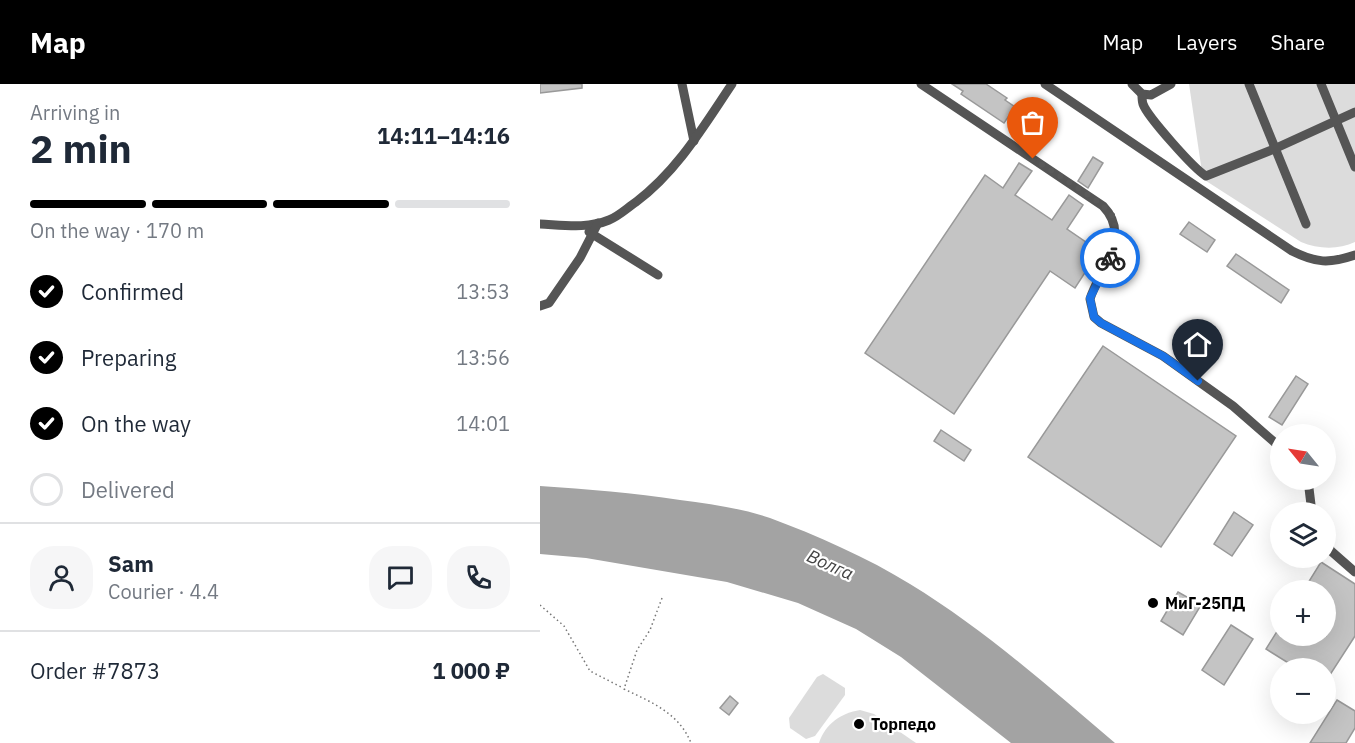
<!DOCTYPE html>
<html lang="en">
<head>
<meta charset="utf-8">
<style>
  body { margin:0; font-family:"IBM Plex Sans",sans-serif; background:#f6f6f7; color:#1f2937; height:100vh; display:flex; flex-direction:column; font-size:22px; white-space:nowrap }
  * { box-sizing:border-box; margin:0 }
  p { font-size:20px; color:#747a83 }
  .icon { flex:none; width:33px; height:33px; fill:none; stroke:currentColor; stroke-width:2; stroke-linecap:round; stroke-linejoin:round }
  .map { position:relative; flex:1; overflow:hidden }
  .panel { display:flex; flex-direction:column; background:#fff; width:540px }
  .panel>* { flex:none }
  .needle { width:39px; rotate:300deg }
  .buttons { position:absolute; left:730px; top:340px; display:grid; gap:12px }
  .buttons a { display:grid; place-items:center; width:66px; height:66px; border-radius:50%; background:#fff; box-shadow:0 6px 24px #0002; font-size:30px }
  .pin { position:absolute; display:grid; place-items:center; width:51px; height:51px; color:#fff; margin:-62px -26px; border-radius:50% 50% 50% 0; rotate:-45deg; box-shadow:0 0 6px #0007 }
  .pin .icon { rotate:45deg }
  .courier { position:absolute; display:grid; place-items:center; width:60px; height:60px; margin:-30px; border:4px solid #1a73e8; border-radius:50%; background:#fff; color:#222; box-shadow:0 2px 8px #0007 }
  .headline em { font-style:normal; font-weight:800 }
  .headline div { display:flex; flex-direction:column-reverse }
  .headline { display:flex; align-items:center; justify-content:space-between; height:102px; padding:0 30px }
  h1 { font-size:39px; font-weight:800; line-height:45px }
  .bar { display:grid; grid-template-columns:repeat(4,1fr); gap:9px 6px; align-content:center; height:72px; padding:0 30px }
  .bar i { height:8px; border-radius:4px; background:#e0e1e3 }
  .bar .on { background:#000 }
  .bar p { grid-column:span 4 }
  .line { display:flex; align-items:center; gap:15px; padding:0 30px; border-top:2px solid #e0e1e3 }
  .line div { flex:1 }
  .round { display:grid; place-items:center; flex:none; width:63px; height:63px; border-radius:24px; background:#f6f6f7 }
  ol { padding:0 30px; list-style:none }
  li { display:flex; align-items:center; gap:18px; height:66px }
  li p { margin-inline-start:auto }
  li .icon { padding:6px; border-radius:50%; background:#000; color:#fff; stroke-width:4 }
  li:last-child { color:#747a83 }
  li i { width:33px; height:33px; border:3px solid #e0e1e3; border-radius:50% }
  header { display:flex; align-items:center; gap:36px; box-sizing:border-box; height:84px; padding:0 30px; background:#000; color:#fff }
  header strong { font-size:28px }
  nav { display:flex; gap:33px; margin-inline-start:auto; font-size:21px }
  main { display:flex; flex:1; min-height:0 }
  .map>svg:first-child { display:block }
  .green { fill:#dcdcdc }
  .water { fill:#a3a3a3 }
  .building { fill:#c4c4c4; stroke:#999; stroke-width:1.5 }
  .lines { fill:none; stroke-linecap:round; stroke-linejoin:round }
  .path { stroke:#777; stroke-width:1.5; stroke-dasharray:1.5 3; stroke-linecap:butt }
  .minor { stroke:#555; stroke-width:9 }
  .done { stroke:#595959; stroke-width:6; stroke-dasharray:0 10.8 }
  .route { stroke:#1a73e8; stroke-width:8 }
  .poi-dot { fill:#000; stroke:#fff; stroke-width:2 }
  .labels { text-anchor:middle; stroke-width:4.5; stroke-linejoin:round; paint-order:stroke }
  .poi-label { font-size:16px; font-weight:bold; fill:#000; stroke:#fff; text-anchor:start }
  .water-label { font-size:18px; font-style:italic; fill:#444; stroke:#fff }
</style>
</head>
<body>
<header>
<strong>Map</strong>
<nav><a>Map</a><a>Layers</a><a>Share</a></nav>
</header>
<main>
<section class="panel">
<div class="headline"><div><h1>2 min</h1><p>Arriving in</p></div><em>14:11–14:16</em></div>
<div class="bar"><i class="on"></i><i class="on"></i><i class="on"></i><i></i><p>On the way · 170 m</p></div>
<ol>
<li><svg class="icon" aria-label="check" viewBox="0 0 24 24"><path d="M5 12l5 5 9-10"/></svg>Confirmed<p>13:53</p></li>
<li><svg class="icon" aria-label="check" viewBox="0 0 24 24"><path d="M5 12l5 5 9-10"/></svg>Preparing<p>13:56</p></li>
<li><svg class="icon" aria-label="check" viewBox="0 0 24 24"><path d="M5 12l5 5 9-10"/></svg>On the way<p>14:01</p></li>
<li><i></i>Delivered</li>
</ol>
<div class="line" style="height:108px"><a class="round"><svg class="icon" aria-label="person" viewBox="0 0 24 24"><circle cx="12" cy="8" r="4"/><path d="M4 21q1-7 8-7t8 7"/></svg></a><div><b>Sam</b><p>Courier · 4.4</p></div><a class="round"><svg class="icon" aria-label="chat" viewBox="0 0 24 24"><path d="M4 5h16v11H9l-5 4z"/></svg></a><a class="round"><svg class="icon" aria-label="phone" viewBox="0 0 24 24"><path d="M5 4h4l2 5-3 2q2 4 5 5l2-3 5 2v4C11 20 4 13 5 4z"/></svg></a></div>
<div class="line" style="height:78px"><div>Order #7873</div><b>1 000 ₽</b></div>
</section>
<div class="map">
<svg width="815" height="659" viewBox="0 0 815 659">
  <rect width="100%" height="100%" fill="#fff"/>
  <!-- green -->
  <g class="green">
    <path d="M649 0H815V158C798 166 778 165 761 158L663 95Z"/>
    <path d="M283 590 305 604V611L275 652 266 655 250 644 249 634 277 593Z"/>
    <path d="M320 626 334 630 376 659H279C285 640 301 629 320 626Z"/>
  </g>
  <!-- water -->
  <path class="water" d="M0 402C47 405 94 409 140 416 170 420 201 424 230 434 276 451 328 474 370 500 444 545 509 603 575 659H471L361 573 316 545 258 519 187 498 46 474 0 470Z"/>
  <!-- building -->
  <g class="building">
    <path d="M0 0H42V4L0 9Z"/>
    <path d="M412 0H446L467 14 465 16 475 23 464 39 421 10 423 7Z"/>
    <path d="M553 73 563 79 548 104 538 97Z"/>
    <path d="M479 79 492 87 475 111 512 136 529 111 543 121 527 145 559 167 535 204 510 187 414 330 325 269 445 91 463 104Z"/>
    <path d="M649 138 675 156 667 168 640 150Z"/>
    <path d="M696 170 749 206 741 219 687 182Z"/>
    <path d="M563 262 696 352 621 463 488 373Z"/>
    <path d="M756 292 768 300 742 341 729 333Z"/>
    <path d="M401 346 431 366 424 377 394 357Z"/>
    <path d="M694 428 713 441 692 472 674 460Z"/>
    <path d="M781 478 815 500V552L786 597V585H758L726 565 741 541V552H786V507H763Z"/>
    <path d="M638 508 661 521 643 551 621 537Z"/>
    <path d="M691 541 713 555 684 601 662 586Z"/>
    <path d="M190 612 198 619 189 631 180 624Z"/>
    <path d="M797 616 815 627V644L806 659H770Z"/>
  </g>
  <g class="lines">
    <!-- path -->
    <g class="path">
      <path d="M122 514 110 546 97 566 84 605C111 618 139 629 151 659"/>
      <path d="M0 521 24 542 50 587 83 604"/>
    </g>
    <!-- minor -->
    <g class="minor">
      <path d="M142 0 154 57"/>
      <path d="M381 0 563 122C592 152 560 184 550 215L554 233 561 239 623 272 693 322 741 364"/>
      <path d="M505 0 752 167C776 179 789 180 815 171"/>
      <path d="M592 0 602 10 611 11 631 0"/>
      <path d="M709 0 766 140"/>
      <path d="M781 0 815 83"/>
      <path d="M602 10C602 13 602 17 603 20 607 32 654 85 666 92L734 65 815 28"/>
      <path d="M0 140C22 141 48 145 69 136 79 132 87 124 96 118 138 86 163 43 192 0"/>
      <path d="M49 148 118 191"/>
      <path d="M0 222 9 219 40 174 58 139"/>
      <path d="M768 396 772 429"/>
      <path d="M786 459 791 467 815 488"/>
    </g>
  </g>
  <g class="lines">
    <!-- done -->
    <path class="done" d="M493 75C508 85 567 120 573 133 578 145 573 162 570 174"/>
    <!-- route -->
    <path class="route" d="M570 174 550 214 554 233 561 239 623 272 658 297"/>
  </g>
  <!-- markers -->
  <g class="poi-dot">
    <circle cx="613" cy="519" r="6"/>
    <circle cx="319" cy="640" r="6"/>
  </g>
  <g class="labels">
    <!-- poi labels -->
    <g class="poi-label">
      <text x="625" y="525">МиГ-25ПД</text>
      <text x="331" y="646">Торпедо</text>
    </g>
    <!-- water labels -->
    <g class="water-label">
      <text transform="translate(290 481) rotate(24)" y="6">Волга</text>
    </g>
  </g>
</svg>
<div class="buttons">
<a><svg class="needle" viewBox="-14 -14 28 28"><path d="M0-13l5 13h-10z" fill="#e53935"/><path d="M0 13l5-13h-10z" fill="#747a83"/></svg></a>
<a><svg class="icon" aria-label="layers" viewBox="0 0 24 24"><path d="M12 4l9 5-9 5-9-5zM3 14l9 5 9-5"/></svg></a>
<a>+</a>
<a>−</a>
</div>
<div class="pin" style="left:493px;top:75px;background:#ea580c"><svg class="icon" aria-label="bag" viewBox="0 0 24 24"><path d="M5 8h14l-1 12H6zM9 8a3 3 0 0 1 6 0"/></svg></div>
<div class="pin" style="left:658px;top:297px;background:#1f2937"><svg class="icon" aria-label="home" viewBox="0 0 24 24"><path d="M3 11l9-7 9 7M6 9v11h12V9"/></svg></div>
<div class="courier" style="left:570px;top:174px"><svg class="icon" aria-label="bike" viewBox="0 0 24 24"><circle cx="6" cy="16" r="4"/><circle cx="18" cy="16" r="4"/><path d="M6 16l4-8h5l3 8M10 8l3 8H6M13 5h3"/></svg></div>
</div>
</main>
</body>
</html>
